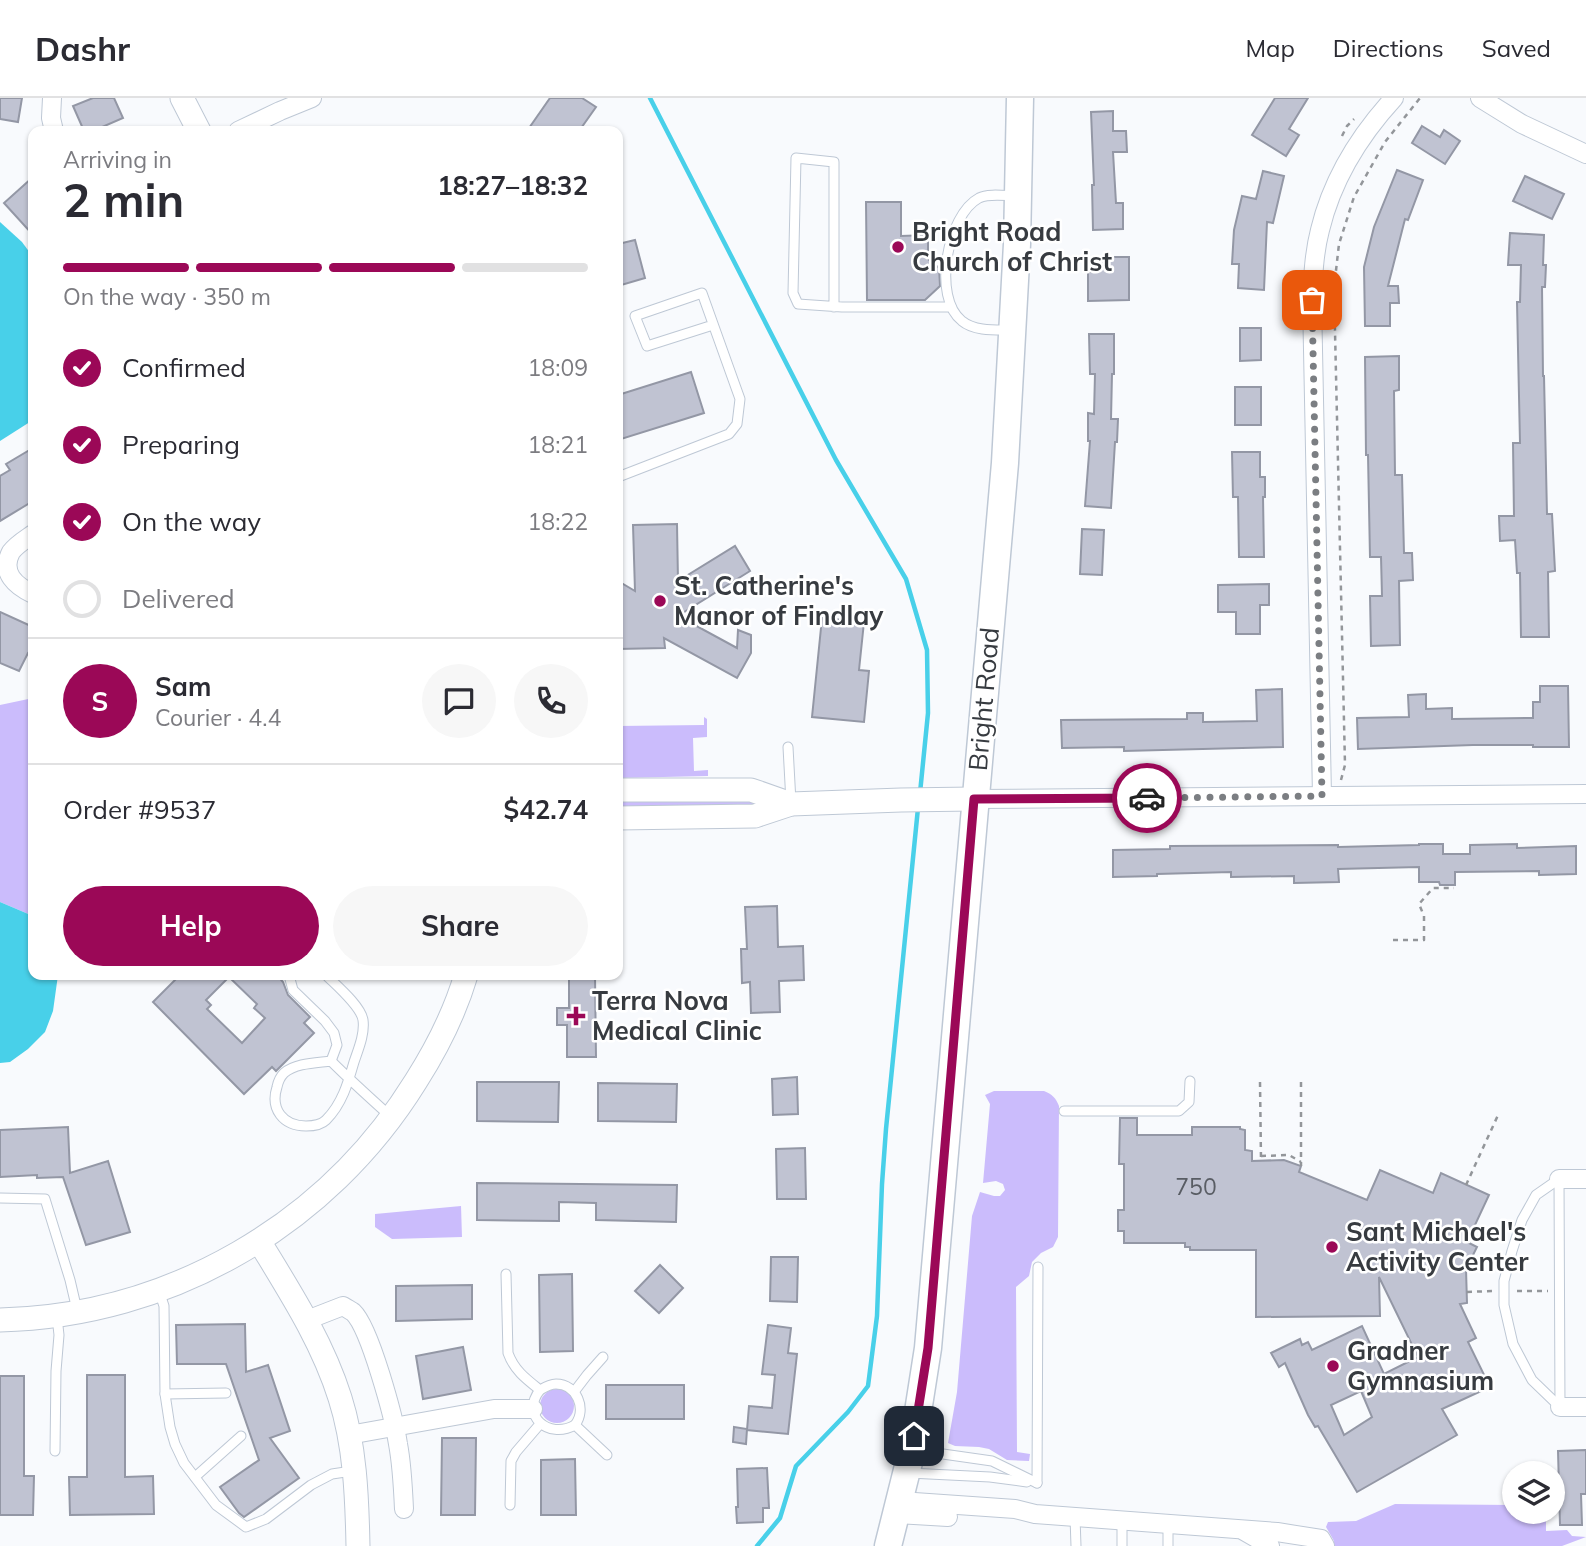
<!DOCTYPE html>
<html lang="en">
<head>
<meta charset="utf-8">
<style>
  body { margin:0; font-family:Mulish,sans-serif; background:#f7f7f7; color:#2b2b33; height:100vh; display:flex; flex-direction:column; font-size:26px; white-space:nowrap }
  * { box-sizing:border-box; margin:0 }
  p { font-size:23px; color:#7c7c81 }
  .icon { flex:none; width:38px; height:38px; fill:none; stroke:currentColor; stroke-width:2; stroke-linecap:round; stroke-linejoin:round }
  .map { position:relative; flex:1; overflow:hidden }
  .side { position:absolute; left:28px; top:28px; width:595px; height:854px; display:flex; flex-direction:column; background:#fff; border-radius:14px; box-shadow:0 2px 5px #0004 }
  .side>* { flex:none }
  .controls { position:absolute; left:1502px; top:1363px; display:grid; gap:14px }
  .controls a { display:grid; place-items:center; width:63px; height:63px; border-radius:50%; background:#fff; box-shadow:0 2px 5px #0004; font-size:35px }
  .pin { position:absolute; display:grid; place-items:center; width:60px; height:60px; color:#fff; margin:-30px; border-radius:14px; box-shadow:0 4px 10px #0006 }
  .courier { position:absolute; display:grid; place-items:center; width:70px; height:70px; margin:-35px; border:5px solid #9b0857; border-radius:50%; background:#fff; color:#222; box-shadow:0 2px 9px #0007 }
  .head em { font-style:normal; font-weight:700 }
  .head div { display:flex; flex-direction:column-reverse }
  .head { display:flex; align-items:center; justify-content:space-between; height:119px; padding:0 35px }
  h1 { font-size:46px; font-weight:700; line-height:52px }
  .bar { display:grid; grid-template-columns:repeat(4,1fr); gap:10px 7px; align-content:center; height:84px; padding:0 35px }
  .bar i { height:9px; border-radius:5px; background:#e1e1e2 }
  .bar .active { background:#9b0857 }
  .bar p { grid-column:span 4 }
  .line { display:flex; align-items:center; gap:18px; padding:0 35px; border-top:2px solid #e1e1e2 }
  .line div { flex:1 }
  .round { display:grid; place-items:center; flex:none; width:74px; height:74px; border-radius:37px; background:#f7f7f7 }
  ol { padding:0 35px; list-style:none }
  li { display:flex; align-items:center; gap:21px; height:77px }
  li p { margin-inline-start:auto }
  li .icon { padding:7px; border-radius:50%; background:#9b0857; color:#fff; stroke-width:4 }
  li:last-child { color:#7c7c81 }
  li i { width:38px; height:38px; border:4px solid #e1e1e2; border-radius:50% }
  .cta { display:flex; gap:14px; margin-top:auto; padding:14px 35px }
  .cta a { flex:1; height:80px; border-radius:42px; background:#9b0857; color:#fff; font-size:28px; font-weight:700; line-height:80px; text-align:center }
  .cta a+a { background:#f7f7f7; color:#2b2b33 }
  header { display:flex; align-items:center; gap:42px; box-sizing:border-box; height:98px; padding:0 35px; background:#fff; border-bottom:2px solid #e1e1e2 }
  header strong { font-size:33px }
  nav { display:flex; gap:38px; margin-inline-start:auto; font-size:24px }
  .map>svg:first-child { display:block }
  .green { fill:#cbbcfc }
  .water { fill:#48d0e9 }
  .lines { fill:none; stroke-linecap:round; stroke-linejoin:round }
  .stream { stroke:#48d0e9; stroke-width:4.5 }
  .building { fill:#c0c3d2; stroke:#9397a5; stroke-width:2; fill-rule:evenodd }
  .service-casing { stroke:#bec8d5; stroke-width:11 }
  .minor-casing { stroke:#bec8d5; stroke-width:20 }
  .tertiary-casing { stroke:#bec8d5; stroke-width:25 }
  .secondary-casing { stroke:#bec8d5; stroke-width:29 }
  .path { stroke:#93969a; stroke-width:2.5; stroke-dasharray:5 5; stroke-linecap:butt }
  .service { stroke:#fff; stroke-width:9 }
  .minor { stroke:#fff; stroke-width:18 }
  .tertiary { stroke:#fff; stroke-width:23 }
  .secondary { stroke:#fff; stroke-width:26 }
  .done { stroke:#7b7e82; stroke-width:7; stroke-dasharray:0 12.6 }
  .route { stroke:#9b0857; stroke-width:9 }
  .poi-dot { fill:#9b0857; stroke:#fff; stroke-width:2.5 }
  .labels { text-anchor:middle; stroke-width:5; stroke-linejoin:round; paint-order:stroke }
  .number-label { font-size:23px; fill:#595d64 }
  .poi-label { font-size:26px; font-weight:bold; fill:#373b40; stroke:#fff; text-anchor:start }
  .street-label { font-size:26px; fill:#373b40; stroke:#fff }
</style>
</head>
<body>
<header>
<strong>Dashr</strong>
<nav><a>Map</a><a>Directions</a><a>Saved</a></nav>
</header>
<div class="map">
<svg width="1586" height="1448" viewBox="0 0 1586 1448">
  <rect width="100%" height="100%" fill="#f8fafd"/>
  <!-- green -->
  <g class="green">
    <path d="M33 600V818L0 804V607Z"/>
    <path d="M704 619 707 621V639L693 640 694 673 708 672V678L618 680V628L704 627Z"/>
    <path d="M753 700 758 708 618 715V702Z"/>
    <path d="M994 993H1044C1052 996 1056 1000 1059 1008L1058 1139 1053 1149 1041 1155 1032 1164 1029 1178 1016 1189 1017 1354 1030 1356 1029 1363 1007 1362 989 1351 979 1349 955 1348 948 1345 957 1294 972 1118 980 1094 994 1098H1000L1005 1092 1003 1086 996 1083 983 1085 990 1006 985 997Z"/>
    <path d="M461 1108 462 1139 392 1141 375 1129V1116Z"/>
    <circle cx="557" cy="1308" r="17"/>
    <path d="M1395 1406 1514 1407V1414H1546V1433L1567 1432 1572 1438 1586 1439 1562 1448H1334V1443L1326 1429 1328 1424 1356 1423Z"/>
  </g>
  <!-- water -->
  <g class="water">
    <path d="M0 124 22 144 33 159V322L0 343Z"/>
    <path d="M0 804 33 818V877H58L53 913 45 934 28 951 10 964 0 965Z"/>
  </g>
  <g class="lines">
    <!-- stream -->
    <g class="stream">
      <path d="M650 0 836 362 906 481 927 552 928 615 920 695"/>
      <path d="M757 1448 780 1420 796 1368 848 1314 868 1288 877 1218 882 1086 886 1031 918 710"/>
    </g>
  </g>
  <!-- building -->
  <g class="building">
    <path d="M0 0H22L18 24 0 21Z"/>
    <path d="M93 0H114L123 20 93 33H84L73 8Z"/>
    <path d="M550 0H582L596 9 579 33H527Z"/>
    <path d="M1275 0H1308L1289 31 1299 37 1286 58 1252 37Z"/>
    <path d="M1113 13V33H1126L1127 54H1113L1116 105H1123V131L1093 132 1092 87H1094L1091 14Z"/>
    <path d="M1422 28 1440 39 1444 32 1460 43 1445 66 1412 45Z"/>
    <path d="M1397 72 1423 82 1408 122 1405 121 1388 188H1398L1399 205H1390V228H1365L1364 169 1374 129Z"/>
    <path d="M1263 73 1284 78 1273 125 1267 124 1264 192 1238 190 1239 166H1232L1234 132 1242 98 1256 101Z"/>
    <path d="M1525 78 1564 96 1552 121 1513 103Z"/>
    <path d="M33 79V137L4 105Z"/>
    <path d="M866 104H901V138L928 137V161L939 170 940 188 925 202H867Z"/>
    <path d="M1510 135 1544 137 1543 167H1546L1545 189H1542L1543 278H1544L1547 416H1552L1555 473 1548 474 1549 539H1521L1520 475H1517L1515 442 1500 443 1499 418H1514L1513 345H1520L1517 204H1520L1521 167H1508Z"/>
    <path d="M635 142 645 180 618 188V146Z"/>
    <path d="M1099 159H1129V202L1088 203V174H1099Z"/>
    <path d="M1240 230H1261V262L1240 263Z"/>
    <path d="M1089 236H1114V276H1112L1111 321H1118L1117 344H1115L1111 410 1085 408 1090 343H1088V315L1094 316 1095 276H1090Z"/>
    <path d="M1399 258V292L1394 293 1395 377H1402L1404 455H1412L1413 482 1399 483 1400 547 1371 548 1370 498H1382L1381 459H1370L1368 357H1366L1365 259Z"/>
    <path d="M691 274 704 315 618 342V297Z"/>
    <rect x="1235" y="289" width="26" height="38"/>
    <path d="M33 350V403L0 423V378L10 372 6 366Z"/>
    <path d="M1232 354H1260V379H1265V399H1263L1264 459H1239L1238 399H1233Z"/>
    <path d="M677 426 678 483 735 448 750 473 678 518 737 550 738 532 751 537V555L737 580 664 540 665 550 618 551V483L635 493 633 427Z"/>
    <path d="M1082 431 1104 432 1102 477 1080 476Z"/>
    <path d="M1269 486V507H1260V536H1236V514H1218V487Z"/>
    <path d="M0 514 33 529V557L28 555 19 573 0 565Z"/>
    <path d="M822 520 864 524 859 572 869 573 864 624 812 619Z"/>
    <path d="M1540 588H1568L1569 649H1533V647H1473L1358 651 1357 620 1409 619 1408 597 1426 596V611L1452 610V621L1533 620V604H1540Z"/>
    <path d="M1282 591 1283 649 1124 653V649L1062 650 1061 622 1187 621V615H1203V624L1257 623 1256 592Z"/>
    <path d="M1419 746H1443V756H1470V747L1517 746V750L1576 748V776L1539 777V773L1455 774V787H1440L1439 784H1419V769L1338 771 1339 784 1294 785V778L1231 779V774L1157 776V778L1113 779V752L1170 751V748L1338 747V749L1419 747Z"/>
    <path d="M777 808 778 849 803 848 804 882 779 883 780 914 751 915 750 884 742 885 741 851H747L745 809Z"/>
    <path d="M180 877H277L283 884 288 897 310 919 304 925 314 935 276 973 272 969 244 996 153 904ZM229 879 257 906 254 910 265 920 242 945 207 911 211 907 206 902Z"/>
    <path d="M569 877H595L596 959H567V927H557V910H569Z"/>
    <path d="M797 979 798 1016 773 1017 772 981Z"/>
    <path d="M477 984H559L558 1024 477 1023Z"/>
    <path d="M598 985 677 986 676 1024 598 1023Z"/>
    <path d="M1120 1020H1137V1037H1192V1029H1240V1031L1245 1032V1052L1252 1053V1063L1284 1062 1301 1068 1299 1074 1367 1102 1380 1072 1433 1095 1441 1075 1489 1097 1467 1144 1477 1149 1466 1171 1467 1205 1460 1206 1476 1240 1468 1244 1490 1289 1442 1311 1457 1337 1357 1394 1318 1328 1315 1329 1308 1317 1285 1265 1279 1269 1271 1255 1300 1241 1302 1247 1308 1244 1312 1252 1362 1228 1384 1276 1418 1259 1379 1179 1380 1218 1256 1219V1152H1190V1149H1185V1145H1124V1133H1118V1112H1124V1066H1119ZM1361 1293 1372 1319 1344 1337 1331 1307Z"/>
    <path d="M68 1029 70 1075 108 1063 130 1134 86 1147 63 1079 37 1080V1077L0 1079V1032Z"/>
    <path d="M805 1050 806 1101H777L776 1051Z"/>
    <path d="M477 1085 677 1087 676 1124 596 1122V1105L559 1104V1123L477 1122Z"/>
    <path d="M771 1159H798L797 1204 770 1203Z"/>
    <path d="M660 1167 683 1190 659 1215 635 1193Z"/>
    <path d="M572 1176 573 1253 540 1254 539 1177Z"/>
    <path d="M472 1187V1221L396 1223V1188Z"/>
    <path d="M245 1226 246 1274 268 1267 290 1333 270 1340 299 1380 244 1419 239 1415 220 1389 259 1362 226 1266H177L176 1227Z"/>
    <path d="M768 1227 791 1230 788 1255 797 1256 788 1336 747 1332 749 1308 772 1310 775 1277 762 1276Z"/>
    <path d="M463 1249 471 1292 423 1301 416 1258Z"/>
    <path d="M87 1277H125V1379L153 1378 154 1416 70 1417 69 1379H87Z"/>
    <path d="M0 1278H24V1378H34L33 1417H0Z"/>
    <rect x="606" y="1287" width="78" height="34"/>
    <path d="M734 1329 747 1331 746 1346 733 1344Z"/>
    <path d="M442 1340H476L475 1417H441Z"/>
    <path d="M1586 1352V1396H1581L1582 1427H1560L1558 1353Z"/>
    <path d="M575 1361 576 1417H541V1362Z"/>
    <path d="M767 1370 769 1410H763V1424L737 1425 736 1409H738L737 1371Z"/>
  </g>
  <g class="lines">
    <defs>
      <g id="service">
        <path d="M834 209V64L796 60 793 195 798 206 842 209H951"/>
        <path d="M1009 232C994 232 974 233 962 223 932 200 947 117 979 100 989 95 1006 98 1017 98"/>
        <path d="M618 379 729 336 737 326 740 301 702 195 635 218 647 248 713 227"/>
        <path d="M788 649 791 704"/>
        <path d="M293 877 290 881 293 892 325 923 334 935 337 947 331 963"/>
        <path d="M326 877C336 887 361 908 363 922 365 936 358 952 354 964 348 985 342 1006 326 1022 321 1027 313 1028 306 1028 283 1028 270 1011 277 989 278 984 280 979 284 975 296 965 316 965 331 963 350 982 370 1000 390 1018"/>
        <path d="M1064 1013H1179L1189 1004 1190 983"/>
        <path d="M1559 1081 1536 1097 1522 1122 1512 1153 1504 1183V1207L1513 1246 1532 1282 1560 1309"/>
        <path d="M1559 1081 1560 1309"/>
        <path d="M0 1100 45 1101 70 1182 77 1212"/>
        <path d="M506 1176 508 1255C514 1272 526 1281 540 1292 545 1289 550 1286 556 1286 577 1286 587 1311 575 1327"/>
        <path d="M159 1193 164 1208 165 1296 170 1329 175 1346 184 1365 216 1407 246 1429 266 1421 311 1387 332 1376 352 1373"/>
        <path d="M540 1292C520 1317 548 1342 575 1327L607 1357"/>
        <path d="M574 1294 587 1277 603 1259"/>
        <path d="M165 1296 226 1295"/>
        <path d="M915 1352 992 1363 1037 1385"/>
        <path d="M55 1353 56 1273 59 1237 57 1219"/>
        <path d="M909 1375 990 1379 1027 1384"/>
        <path d="M195 1379 241 1338"/>
        <path d="M1037 1385 1038 1169"/>
        <path d="M510 1407 511 1363 516 1354 540 1326"/>
        <path d="M1075 1419 1076 1448"/>
        <path d="M1122 1422V1448"/>
        <path d="M1168 1426V1448"/>
      </g>
      <g id="minor">
        <path d="M52 0 51 20 54 33"/>
        <path d="M1480 0 1522 26 1586 56"/>
        <path d="M238 33 280 13 312 0"/>
        <path d="M33 436C26 441 17 446 11 454 0 475 16 488 33 496"/>
        <path d="M1322 698 1312 202C1313 179 1314 155 1320 132 1332 82 1360 37 1394 0"/>
        <path d="M974 701 1586 696"/>
        <path d="M1559 1081H1586"/>
        <path d="M307 1222 343 1208C345 1209 351 1213 353 1214 370 1230 394 1320 398 1346 402 1367 403 1389 404 1411"/>
        <path d="M1560 1309H1586"/>
        <path d="M349 1337 494 1311H533"/>
        <path d="M900 1403 1015 1411 1035 1416 1277 1434 1321 1441 1325 1448"/>
        <path d="M897 1416 948 1419"/>
        <path d="M1244 1433 1270 1448"/>
      </g>
      <g id="tertiary">
        <path d="M182 0 199 33"/>
        <path d="M618 692H751L791 706"/>
        <path d="M618 720 755 718 791 706 901 702 974 701"/>
        <path d="M259 1143C290 1194 322 1243 340 1300 355 1347 357 1398 358 1448"/>
        <path d="M0 1222C170 1218 327 1127 416 983 437 950 455 914 466 877"/>
      </g>
      <path id="secondary" d="M888 1448 912 1352 928 1250 1005 365 1017 146 1020 0"/>
    </defs>
    <!-- service casing -->
    <use href="#service" class="service-casing"/>
    <!-- minor casing -->
    <use href="#minor" class="minor-casing"/>
    <!-- tertiary casing -->
    <use href="#tertiary" class="tertiary-casing"/>
    <!-- secondary casing -->
    <use href="#secondary" class="secondary-casing"/>
    <!-- path -->
    <g class="path">
      <path d="M1342 38 1347 28 1354 21"/>
      <path d="M1341 682 1345 667 1334 190 1339 146 1354 99 1385 44 1420 0"/>
      <path d="M1393 842H1424V818L1419 806 1433 790H1454"/>
      <path d="M1260 984 1261 1062"/>
      <path d="M1301 984V1068"/>
      <path d="M1261 1058 1289 1057 1301 1064"/>
      <path d="M1466 1087 1499 1015"/>
      <path d="M1517 1193H1548"/>
      <path d="M1467 1194 1492 1193"/>
    </g>
    <!-- service -->
    <use href="#service" class="service"/>
    <!-- minor -->
    <use href="#minor" class="minor"/>
    <!-- tertiary -->
    <use href="#tertiary" class="tertiary"/>
    <!-- secondary -->
    <use href="#secondary" class="secondary"/>
  </g>
  <g class="lines">
    <!-- done -->
    <path class="done" d="M1147 700 1322 698 1312 202"/>
    <!-- route -->
    <path class="route" d="M914 1338 928 1250 974 701 1147 700"/>
  </g>
  <!-- markers -->
  <g class="poi-dot">
    <circle cx="898" cy="149" r="7"/>
    <circle cx="660" cy="503" r="7"/>
    <path d="M572.5 907.5h7v7h7v7h-7v7h-7v-7h-7v-7h7z"/>
    <circle cx="1332" cy="1149" r="7"/>
    <circle cx="1333" cy="1268" r="7"/>
  </g>
  <g class="labels">
    <!-- number labels -->
    <g class="number-label">
      <text x="1196" y="1097">750</text>
    </g>
    <!-- poi labels -->
    <g class="poi-label">
      <text x="912" y="143">Bright Road<tspan x="912" dy="30">Church of Christ</tspan></text>
      <text x="674" y="497">St. Catherine's<tspan x="674" dy="30">Manor of Findlay</tspan></text>
      <text x="592" y="912">Terra Nova<tspan x="592" dy="30">Medical Clinic</tspan></text>
      <text x="1346" y="1143">Sant Michael's<tspan x="1346" dy="30">Activity Center</tspan></text>
      <text x="1347" y="1262">Gradner<tspan x="1347" dy="30">Gymnasium</tspan></text>
    </g>
    <!-- street labels -->
    <g class="street-label">
      <text transform="translate(984 601) rotate(-85)" y="9">Bright Road</text>
    </g>
  </g>
</svg>
<div class="controls">
<a><svg class="icon" aria-label="layers" viewBox="0 0 24 24"><path d="M12 4l9 5-9 5-9-5zM3 14l9 5 9-5"/></svg></a>
</div>
<div class="pin" style="left:1312px;top:202px;background:#ea580c"><svg class="icon" aria-label="bag" viewBox="0 0 24 24"><path d="M5 8h14l-1 12H6zM9 8a3 3 0 0 1 6 0"/></svg></div>
<div class="pin" style="left:914px;top:1338px;background:#1f2937"><svg class="icon" aria-label="home" viewBox="0 0 24 24"><path d="M3 11l9-7 9 7M6 9v11h12V9"/></svg></div>
<div class="courier" style="left:1147px;top:700px"><svg class="icon" aria-label="car" viewBox="0 0 24 24"><path d="M5 17H2v-5l4-1 3-4h7l3 4 3 1v5h-3M9 17h6M6 11h13"/><circle cx="7" cy="17" r="2"/><circle cx="17" cy="17" r="2"/></svg></div>
<section class="side">
<div class="head"><div><h1>2 min</h1><p>Arriving in</p></div><em>18:27–18:32</em></div>
<div class="bar"><i class="active"></i><i class="active"></i><i class="active"></i><i></i><p>On the way · 350 m</p></div>
<ol>
<li><svg class="icon" aria-label="check" viewBox="0 0 24 24"><path d="M5 12l5 5 9-10"/></svg>Confirmed<p>18:09</p></li>
<li><svg class="icon" aria-label="check" viewBox="0 0 24 24"><path d="M5 12l5 5 9-10"/></svg>Preparing<p>18:21</p></li>
<li><svg class="icon" aria-label="check" viewBox="0 0 24 24"><path d="M5 12l5 5 9-10"/></svg>On the way<p>18:22</p></li>
<li><i></i>Delivered</li>
</ol>
<div class="line" style="height:126px"><b class="round" style="background:#9b0857;color:#fff">S</b><div><b>Sam</b><p>Courier · 4.4</p></div><a class="round"><svg class="icon" aria-label="chat" viewBox="0 0 24 24"><path d="M4 5h16v11H9l-5 4z"/></svg></a><a class="round"><svg class="icon" aria-label="phone" viewBox="0 0 24 24"><path d="M5 4h4l2 5-3 2q2 4 5 5l2-3 5 2v4C11 20 4 13 5 4z"/></svg></a></div>
<div class="line" style="height:91px"><div>Order #9537</div><b>$42.74</b></div>
<div class="cta"><a>Help</a><a>Share</a></div>
</section>
</div>
</body>
</html>
